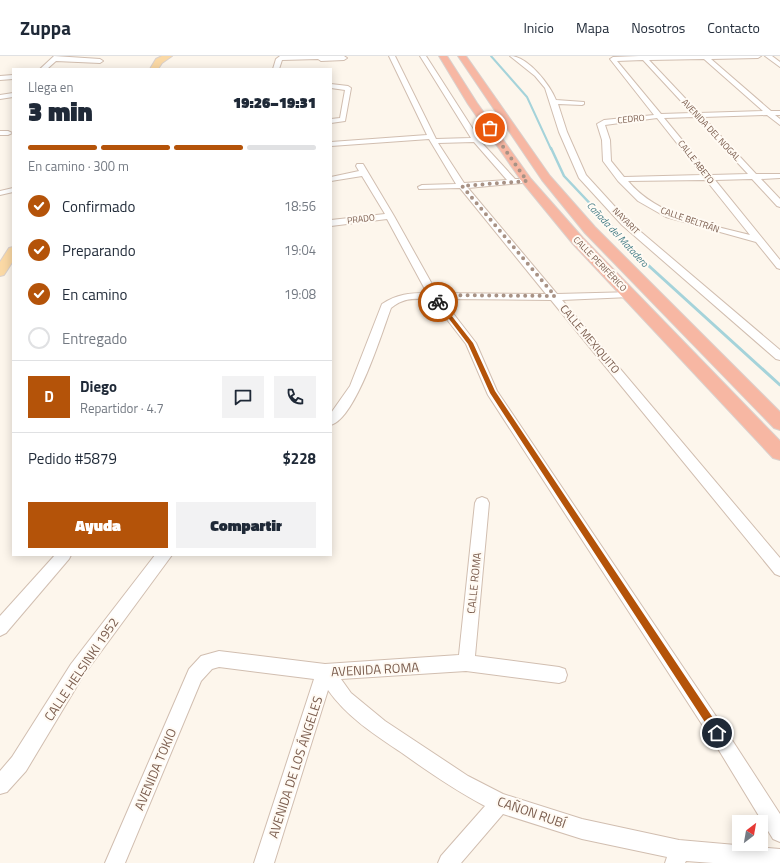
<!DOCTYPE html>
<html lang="es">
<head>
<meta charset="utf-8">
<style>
  body { margin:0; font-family:"Titillium Web",sans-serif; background:#f2f2f3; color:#1f2937; height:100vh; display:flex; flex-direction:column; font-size:15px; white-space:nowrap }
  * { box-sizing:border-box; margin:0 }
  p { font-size:13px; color:#747a83 }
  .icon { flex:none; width:22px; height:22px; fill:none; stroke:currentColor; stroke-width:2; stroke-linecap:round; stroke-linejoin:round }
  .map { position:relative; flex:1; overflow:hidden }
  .side { position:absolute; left:12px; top:12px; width:320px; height:488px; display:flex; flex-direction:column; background:#fff; border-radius:0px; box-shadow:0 2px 10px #0003 }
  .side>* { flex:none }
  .needle { width:26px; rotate:31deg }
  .fabs { position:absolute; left:732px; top:759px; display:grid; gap:8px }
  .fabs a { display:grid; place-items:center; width:36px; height:36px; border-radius:0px; background:#fff; box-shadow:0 2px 10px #0003; font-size:20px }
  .pin { position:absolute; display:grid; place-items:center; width:34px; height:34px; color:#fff; margin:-17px; border:2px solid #fff; border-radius:50%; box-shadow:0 1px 4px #0007 }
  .courier { position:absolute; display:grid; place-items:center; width:40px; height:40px; margin:-20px; border:3px solid #b45309; border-radius:50%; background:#fff; color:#222; box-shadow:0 1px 5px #0007 }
  .headline em { font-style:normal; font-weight:800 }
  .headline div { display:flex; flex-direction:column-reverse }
  .headline { display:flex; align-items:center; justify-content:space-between; height:68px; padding:0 16px }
  h1 { font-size:26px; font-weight:800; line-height:30px }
  .bar { display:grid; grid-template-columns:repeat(4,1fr); gap:6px 4px; align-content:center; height:48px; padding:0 16px }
  .bar i { height:5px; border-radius:3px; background:#e0e1e3 }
  .bar .selected { background:#b45309 }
  .bar p { grid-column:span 4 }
  .line { display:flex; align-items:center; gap:10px; padding:0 16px; border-top:1px solid #e0e1e3 }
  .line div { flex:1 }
  .round { display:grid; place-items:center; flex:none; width:42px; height:42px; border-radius:0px; background:#f2f2f3 }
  ol { padding:0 16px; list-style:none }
  li { display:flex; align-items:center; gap:12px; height:44px }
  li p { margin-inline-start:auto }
  li .icon { padding:4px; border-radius:50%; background:#b45309; color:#fff; stroke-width:4 }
  li:last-child { color:#747a83 }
  li i { width:22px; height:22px; border:2px solid #e0e1e3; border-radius:50% }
  .action { display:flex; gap:8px; margin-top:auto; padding:8px 16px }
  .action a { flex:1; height:46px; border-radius:0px; background:#b45309; color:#fff; font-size:16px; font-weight:800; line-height:46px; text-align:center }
  .action a+a { background:#f2f2f3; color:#1f2937 }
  header { display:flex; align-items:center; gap:24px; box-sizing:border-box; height:56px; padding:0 20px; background:#fff; border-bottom:1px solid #e0e1e3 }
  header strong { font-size:19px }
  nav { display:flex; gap:22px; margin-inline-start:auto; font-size:14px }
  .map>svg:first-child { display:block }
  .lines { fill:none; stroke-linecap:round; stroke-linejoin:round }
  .stream-far2 { stroke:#a5d3da; stroke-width:2 }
  .stream-far1 { stroke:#a5d3da; stroke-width:2.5 }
  .stream { stroke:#a5d3da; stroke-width:3 }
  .minor-casing { stroke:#d1beb0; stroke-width:2 }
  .major-casing { stroke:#dad1cd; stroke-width:2 }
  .highway-casing { stroke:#dad1cd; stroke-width:2 }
  .minor { fill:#fff; fill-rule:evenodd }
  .major { fill:#fbd9a5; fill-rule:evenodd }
  .highway { fill:#f7b7a3; fill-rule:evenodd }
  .route { fill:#b45309 }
  .done { stroke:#a89285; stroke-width:4; stroke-dasharray:0 7.2 }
  .labels { text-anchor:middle; stroke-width:4; stroke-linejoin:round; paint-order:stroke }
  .far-street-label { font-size:9px; fill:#7a5c4d; stroke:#fffaf3 }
  .far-water-label { font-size:10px; font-style:italic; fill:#437c86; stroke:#fffaf3 }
  .street-label { font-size:11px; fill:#7a5c4d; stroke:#fffaf3 }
  .near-street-label { font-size:13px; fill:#7a5c4d; stroke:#fffaf3 }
</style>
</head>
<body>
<header>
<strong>Zuppa</strong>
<nav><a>Inicio</a><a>Mapa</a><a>Nosotros</a><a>Contacto</a></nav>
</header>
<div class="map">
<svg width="780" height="807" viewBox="0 0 780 807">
  <rect width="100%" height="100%" fill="#fdf6ec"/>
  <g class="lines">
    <!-- stream-far2 -->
    <path class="stream-far2" d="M491 0 527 41 551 93"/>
    <!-- stream-far1 -->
    <path class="stream-far1" d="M551 92 564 120 650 211"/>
    <!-- stream -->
    <path class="stream" d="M649 210 780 329"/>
    <defs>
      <g id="minor">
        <path d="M54 0 100 3 103 5 100 7 56 5 47 13H40Z"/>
        <path d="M280 0H344L347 2 344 4 321 5 318 3 282 4 279 13H273L276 3Z"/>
        <path d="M389 0H395L436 83 471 82 420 0H426L478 81H501V85H498L481 86 515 123H519L523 125 522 127 468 132 557 238 634 236 635 238 634 240 630 241 562 244 780 502V520L775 518 551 244 442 243 476 287 497 335 732 684 780 758V786L773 783 720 696 488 339 466 288 431 243C414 243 405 241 391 252 382 276 356 362 331 369V357L350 330 382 248C397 238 410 237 427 237L387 163 331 170V164L385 158 362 120 331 125V121L359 115 356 110 357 108H363L394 160 437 237 546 238 460 132 419 133 418 131 422 129 456 128 429 83 331 90V86L427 79ZM474 86 507 124 464 127 438 87Z"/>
        <path d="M510 0C528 0 550 29 556 44L584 46V48L582 49 558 48 567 76 586 119 628 165 780 294V304L776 303 622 169 579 122 559 76 545 32 535 20Z"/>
        <path d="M639 0H761L758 2 711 3 771 55H780V59H775L780 63V69L767 59 703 61 756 118H780V122L761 123 780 143V151L777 150 752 123 715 124 780 204V213L777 212 756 186 666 161 638 145 618 125 603 105 602 84 597 68 604 64 654 59 610 3 613 1ZM704 3 763 55 699 57 649 4ZM643 4 692 57 661 58 617 5ZM695 61 748 118 711 119 664 62ZM657 62 702 119 624 121 611 105 610 84 605 69ZM706 124 750 179C708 168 658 161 628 125Z"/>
        <path d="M765 0H772L780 6V11Z"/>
        <path d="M13 19V23L0 24V20Z"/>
        <path d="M331 28 348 30 351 32 345 65 331 67V63L340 62 345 34 331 32Z"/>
        <path d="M13 37V41L0 43V39Z"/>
        <path d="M0 75H8L12 77 8 79H0Z"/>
        <path d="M13 132V136L0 139V135Z"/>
        <path d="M482 441 487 443 489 447 475 600 559 611 565 613 567 619 565 625 559 627 466 615 341 623 351 637 385 665 468 720 503 738 582 763 679 784 780 793V807H713L686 805 685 807H665L667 801 582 783 503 758 461 807H438L441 800 485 750C455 734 430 717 402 697 375 679 347 661 328 634L274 807H254L314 623 219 611 212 613 201 625 125 807H105L189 613 201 600 219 595 325 608 459 599 475 447 477 443Z"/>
        <path d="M55 499H71L69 503 6 577 0 580V560Z"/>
        <path d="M155 499H172L83 620 26 715 7 736 0 738V715L12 701 71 608Z"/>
      </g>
      <g id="major">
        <path d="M162 0H172L162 7 158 13H150L156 3Z"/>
        <path d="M13 191V205L4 219 0 220V206L9 192Z"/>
      </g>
      <g id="highway">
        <path d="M439 0H447L477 47 531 123 583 182 780 385V404L773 402 573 188 523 127 468 48Z"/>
        <path d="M458 0H466L550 120 595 171 780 356V374L774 372 585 177 542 124Z"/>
      </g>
    </defs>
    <!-- minor casing -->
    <use href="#minor" class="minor-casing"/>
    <!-- major casing -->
    <use href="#major" class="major-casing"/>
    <!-- highway casing -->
    <use href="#highway" class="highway-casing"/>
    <!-- minor -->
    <use href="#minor" class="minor"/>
    <!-- major -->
    <use href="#major" class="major"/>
    <!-- highway -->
    <use href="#highway" class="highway"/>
  </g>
  <!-- route -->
  <path class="route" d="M437 245H440L473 287 495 335 721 674 722 677 721 680 717 682 714 680 490 337 468 288 437 247Z"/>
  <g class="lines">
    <!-- done -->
    <path class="done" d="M438 246 433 239 555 240 462 130 527 125 490 72"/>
  </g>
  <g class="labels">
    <!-- far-street labels -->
    <g class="far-street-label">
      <text transform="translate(631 63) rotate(-6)" y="3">CEDRO</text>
      <text transform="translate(711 74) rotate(47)" y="3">AVENIDA DEL NOGAL</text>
      <text transform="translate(696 106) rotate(52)" y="3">CALLE ABETO</text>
      <text transform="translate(361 163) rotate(-7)" y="3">PRADO</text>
      <text transform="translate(690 164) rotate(19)" y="3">CALLE BELTRÁN</text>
      <text transform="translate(626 165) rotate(45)" y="3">NAYARIT</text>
      <text transform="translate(600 208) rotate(46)" y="3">CALLE PERIFÉRICO</text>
    </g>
    <!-- far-water labels -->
    <g class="far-water-label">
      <text transform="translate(618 178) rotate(47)" y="4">Cañada del Matadero</text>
    </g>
    <!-- street labels -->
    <g class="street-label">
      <text transform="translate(590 283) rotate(50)" y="4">CALLE MEXIQUITO</text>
      <text transform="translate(474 527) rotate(-84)" y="4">CALLE ROMA</text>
    </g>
    <!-- near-street labels -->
    <g class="near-street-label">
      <text transform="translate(81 613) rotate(-56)" y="5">CALLE HELSINKI 1952</text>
      <text transform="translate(375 613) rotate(-3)" y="5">AVENIDA ROMA</text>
      <text transform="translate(295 711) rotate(-72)" y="5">AVENIDA DE LOS ÁNGELES</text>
      <text transform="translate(155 713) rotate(-67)" y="5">AVENIDA TOKIO</text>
      <text transform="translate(532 756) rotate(19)" y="5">CAÑON RUBÍ</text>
    </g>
  </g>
</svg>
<div class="fabs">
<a><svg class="needle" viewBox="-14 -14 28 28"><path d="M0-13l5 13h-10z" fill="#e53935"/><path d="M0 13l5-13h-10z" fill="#747a83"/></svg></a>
</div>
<div class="pin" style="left:490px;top:72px;background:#ea580c"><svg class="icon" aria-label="bag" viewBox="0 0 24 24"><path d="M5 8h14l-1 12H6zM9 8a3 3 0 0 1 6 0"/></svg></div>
<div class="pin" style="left:717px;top:677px;background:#1f2937"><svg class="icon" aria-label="home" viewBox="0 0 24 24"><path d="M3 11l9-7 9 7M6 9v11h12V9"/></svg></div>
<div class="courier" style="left:438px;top:246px"><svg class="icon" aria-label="bike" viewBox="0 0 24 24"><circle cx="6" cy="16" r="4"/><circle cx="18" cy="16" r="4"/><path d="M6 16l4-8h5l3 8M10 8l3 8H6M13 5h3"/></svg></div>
<section class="side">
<div class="headline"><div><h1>3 min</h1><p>Llega en</p></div><em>19:26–19:31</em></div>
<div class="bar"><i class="selected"></i><i class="selected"></i><i class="selected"></i><i></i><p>En camino · 300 m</p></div>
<ol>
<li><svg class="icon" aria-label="check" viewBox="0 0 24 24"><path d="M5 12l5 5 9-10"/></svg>Confirmado<p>18:56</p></li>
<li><svg class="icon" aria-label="check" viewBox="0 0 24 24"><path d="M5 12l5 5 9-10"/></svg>Preparando<p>19:04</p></li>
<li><svg class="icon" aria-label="check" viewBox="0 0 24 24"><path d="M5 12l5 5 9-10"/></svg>En camino<p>19:08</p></li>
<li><i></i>Entregado</li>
</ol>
<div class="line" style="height:72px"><b class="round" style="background:#b45309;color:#fff">D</b><div><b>Diego</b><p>Repartidor · 4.7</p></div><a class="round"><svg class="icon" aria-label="chat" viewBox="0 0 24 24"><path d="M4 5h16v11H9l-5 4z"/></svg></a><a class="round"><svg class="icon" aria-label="phone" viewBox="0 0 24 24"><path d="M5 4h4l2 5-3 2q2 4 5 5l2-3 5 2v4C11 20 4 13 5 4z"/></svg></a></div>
<div class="line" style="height:52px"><div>Pedido #5879</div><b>$228</b></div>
<div class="action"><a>Ayuda</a><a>Compartir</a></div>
</section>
</div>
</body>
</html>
